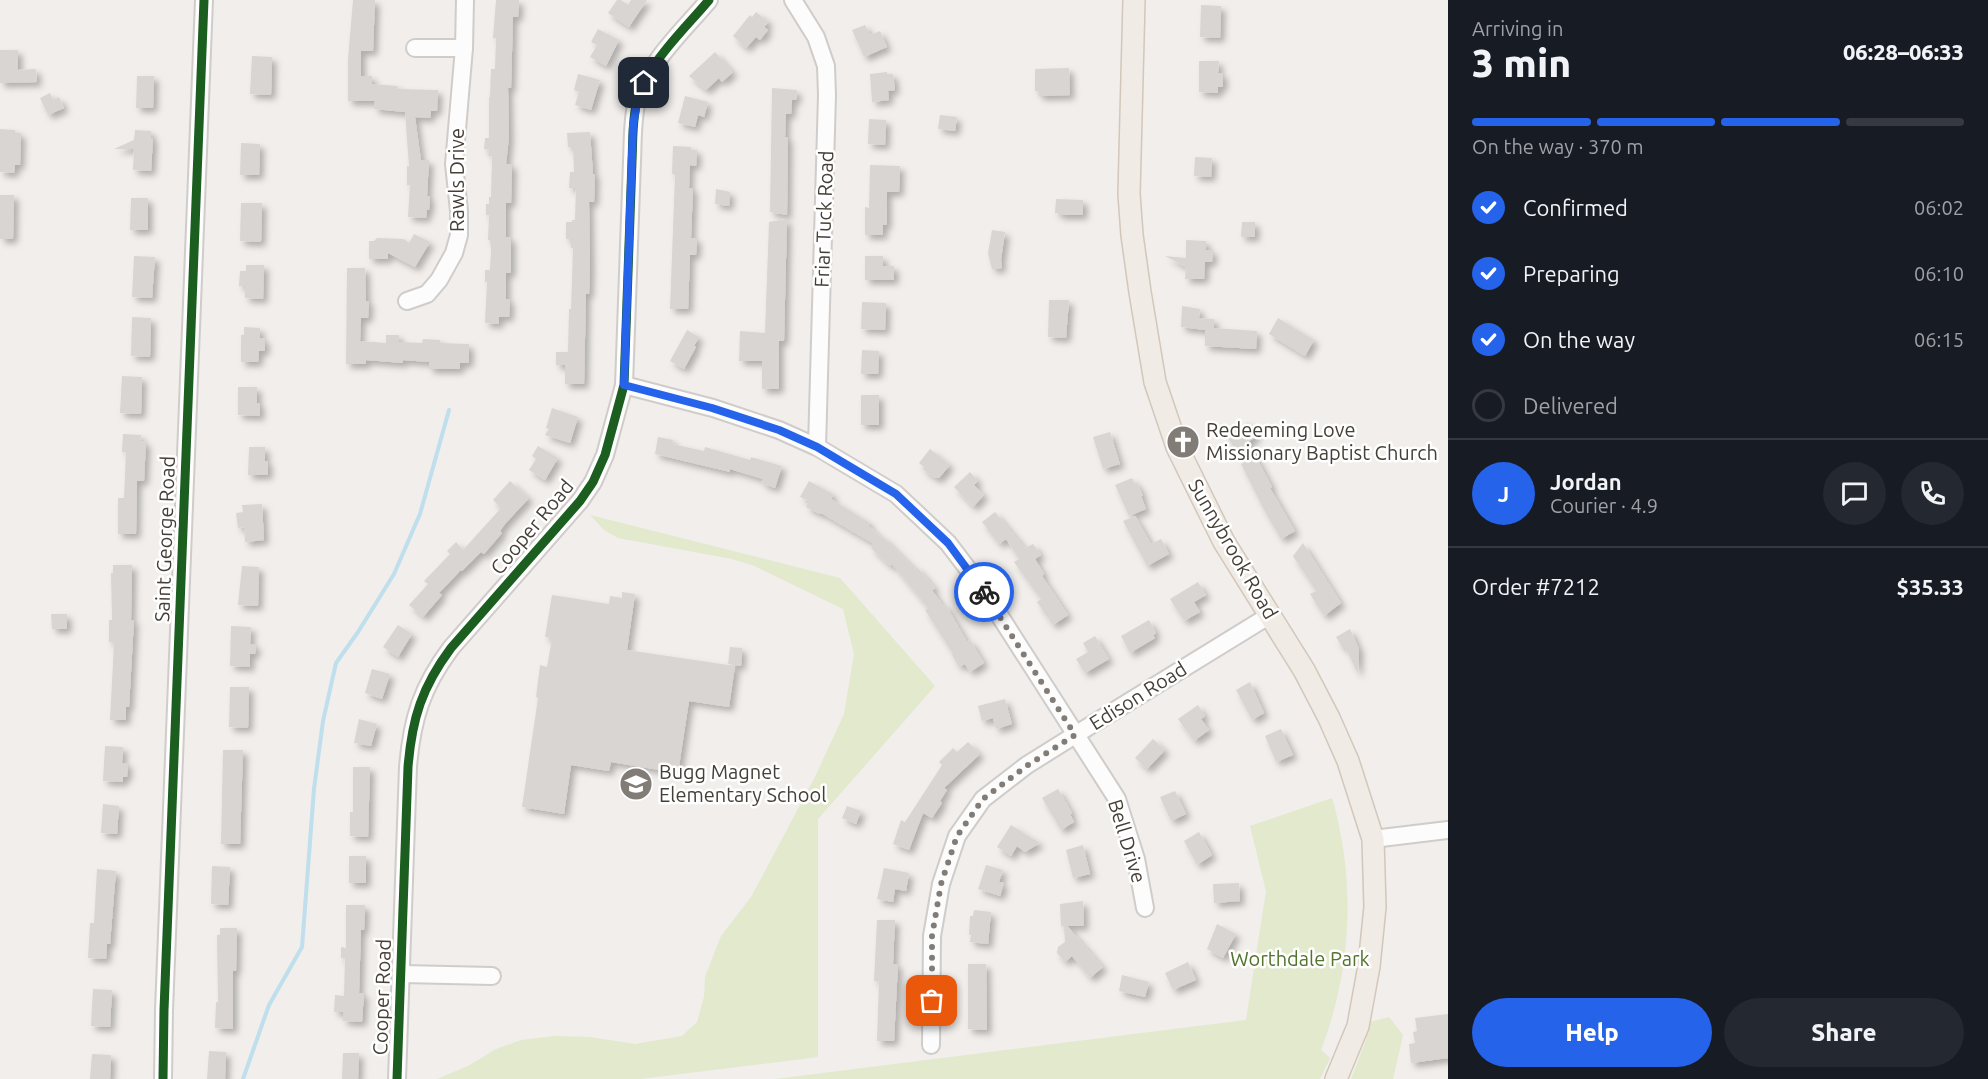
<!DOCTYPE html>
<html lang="en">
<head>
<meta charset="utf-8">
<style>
  body { margin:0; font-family:Ubuntu,sans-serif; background:#242831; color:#f1f3f6; height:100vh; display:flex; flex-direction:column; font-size:22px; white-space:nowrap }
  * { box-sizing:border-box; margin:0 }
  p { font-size:20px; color:#9ea1a6 }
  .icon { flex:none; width:33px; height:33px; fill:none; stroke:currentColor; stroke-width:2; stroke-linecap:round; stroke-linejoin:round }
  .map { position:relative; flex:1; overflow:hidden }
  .sheet { display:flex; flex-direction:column; background:#171b24; width:540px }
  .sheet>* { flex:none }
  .pin { position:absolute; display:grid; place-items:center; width:51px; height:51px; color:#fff; margin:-26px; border-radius:12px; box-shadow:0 3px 9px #0006 }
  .courier { position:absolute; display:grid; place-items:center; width:60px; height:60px; margin:-30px; border:4px solid #2563eb; border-radius:50%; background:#fff; color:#222; box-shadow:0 2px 8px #0007 }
  .overview em { font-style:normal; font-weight:800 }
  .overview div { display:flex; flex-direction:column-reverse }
  .overview { display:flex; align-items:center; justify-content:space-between; height:102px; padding:0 24px }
  h1 { font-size:39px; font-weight:800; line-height:45px }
  .bar { display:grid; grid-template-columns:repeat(4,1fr); gap:9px 6px; align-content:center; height:72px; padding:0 24px }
  .bar i { height:8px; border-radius:4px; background:#363941 }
  .bar .active { background:#2563eb }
  .bar p { grid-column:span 4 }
  .line { display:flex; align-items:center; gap:15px; padding:0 24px; border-top:2px solid #363941 }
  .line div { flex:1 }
  .round { display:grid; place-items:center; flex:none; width:63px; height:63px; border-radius:32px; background:#242831 }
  ol { padding:0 24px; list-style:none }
  li { display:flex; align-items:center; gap:18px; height:66px }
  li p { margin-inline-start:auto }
  li .icon { padding:6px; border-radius:50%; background:#2563eb; color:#fff; stroke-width:4 }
  li:last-child { color:#9ea1a6 }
  li i { width:33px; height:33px; border:3px solid #363941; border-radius:50% }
  .action { display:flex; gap:12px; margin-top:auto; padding:12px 24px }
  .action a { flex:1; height:69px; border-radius:36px; background:#2563eb; color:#fff; font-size:24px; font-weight:800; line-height:69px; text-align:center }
  .action a+a { background:#242831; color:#f1f3f6 }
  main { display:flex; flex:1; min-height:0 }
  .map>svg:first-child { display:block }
  .green { fill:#e2e9cd }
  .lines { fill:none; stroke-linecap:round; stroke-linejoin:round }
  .stream { stroke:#bfdfec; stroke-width:4 }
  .building { fill:#d9d5d2; filter:url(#shadow) }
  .minor-casing { stroke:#cfccc9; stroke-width:20 }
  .major-casing { stroke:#d2c7ba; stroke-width:24 }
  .minor { stroke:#fdfcfc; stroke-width:16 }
  .major { stroke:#f0ebe5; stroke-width:21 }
  .cycleway-casing { stroke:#fff; stroke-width:13 }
  .cycleway { stroke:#1b5e20; stroke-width:9 }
  .done { stroke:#827c77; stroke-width:6; stroke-dasharray:0 10.8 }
  .route { stroke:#2563eb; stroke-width:8 }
  .labels { text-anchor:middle; stroke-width:5; stroke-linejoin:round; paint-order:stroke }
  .street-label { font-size:20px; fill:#463f38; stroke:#fff }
  .poi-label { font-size:20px; fill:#463f38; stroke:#fff; text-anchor:start }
  .park-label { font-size:20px; fill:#52742e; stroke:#fff }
</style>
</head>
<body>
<main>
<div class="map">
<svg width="1448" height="1079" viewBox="0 0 1448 1079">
  <defs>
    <filter id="shadow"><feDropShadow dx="4.5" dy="4.5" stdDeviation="3" flood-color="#0004"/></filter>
  </defs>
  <rect width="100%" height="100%" fill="#f1eeeb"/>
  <!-- green -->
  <g class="green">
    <path d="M590 515 840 578 935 686 818 819V1057L640 1079H437L468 1066 496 1049 521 1040 555 1036 590 1037 635 1044 682 1036 697 1022 704 997 705 977 721 936 751 897 815 777 844 714 854 654 843 609 752 565 732 559 618 538 604 530Z"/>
    <path d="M1332 798C1356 880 1352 970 1321 1050L1330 1058 1320 1079H775L1246 1020 1266 891 1250 826Z"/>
    <path d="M1389 1017 1403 1035 1393 1079H1351L1365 1043 1370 1022Z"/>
  </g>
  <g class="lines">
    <!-- stream -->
    <path class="stream" d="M243 1079 269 1005 302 947 314 789 323 721 336 663 358 632 394 574 420 514 449 410"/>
  </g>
  <!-- building -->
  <g class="building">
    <path d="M353 0H375L373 51H361V76H372V84L398 86 397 89 438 90 437 111H431L430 118 415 117 421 160H429L427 196H430L429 210H427L426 218 408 217 410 185H407V166H409L405 112 374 109 375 101H348V59Z"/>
    <path d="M496 0H519L518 17H513L511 88H508L509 137 506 164H512L511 203H506V237L511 238V273H506V299L510 300 509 317H499V324L485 323 487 282H485V270H490L491 250 490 240H488L489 215H486V204H489V197H491L492 156H488L489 149H484L485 138H489V97H490L491 69H495L496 38H493Z"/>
    <path d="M617 0H621L628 5 631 0H647L629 27 608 13Z"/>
    <path d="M1201 5 1221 6 1220 38 1200 37Z"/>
    <path d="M756 12 769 22 764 27 768 30 760 40 756 37 746 48 733 36 750 15 752 17Z"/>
    <path d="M865 25 870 35 880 31 887 47 864 57 852 30Z"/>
    <path d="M598 29 619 40 606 66 590 57 597 45 591 42Z"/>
    <path d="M0 50H18V70L36 69 37 82 0 83Z"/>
    <path d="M715 52 733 72 722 82 719 78 706 90 689 76Z"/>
    <path d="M252 56 272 57 271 95 250 94Z"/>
    <path d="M1199 61H1219L1218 73H1223V87H1218V93L1199 92Z"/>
    <path d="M1069 68 1070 95 1039 96V91H1035V69Z"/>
    <path d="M887 72V74H893L895 90 888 91 889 100 872 102 870 74Z"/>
    <path d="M578 74 600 80 591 110 575 105 579 92 574 90Z"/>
    <path d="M137 76H154L153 108H136Z"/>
    <path d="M772 88 797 90 796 100H792L791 114H786L785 137H788L787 215 770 212Z"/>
    <path d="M50 93 53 100 59 97 64 108 48 115 40 98Z"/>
    <path d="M685 96 708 102 704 117 698 115 695 127 678 123Z"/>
    <path d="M940 115 957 117 955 131 938 129Z"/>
    <path d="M869 119 886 120 885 145 868 144Z"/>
    <path d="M0 129 15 130V133H21L20 165H15L14 173 0 172Z"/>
    <path d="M135 130 151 131V138H153L151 171 133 170 134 149H114L134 140Z"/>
    <path d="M590 132 593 174H595L594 202H589L590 267 589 294H586L584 384H565V365H556V352H568L569 309H571L573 248H571V239H566V222H572V220H575L576 188H569L570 172H574L573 147H568L567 133Z"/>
    <path d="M241 143 260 144 259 175H240Z"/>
    <path d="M673 146 691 147V150H697L696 166 690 165 689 188H693L691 238H697L696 255H690L688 309H670L675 175 672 174Z"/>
    <path d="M1195 157 1212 158 1211 177 1194 176Z"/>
    <path d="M870 165 900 166 899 192H887V225H883V235H865V207L869 208Z"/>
    <path d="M716 189 730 192 729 206 715 204Z"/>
    <path d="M0 195H14L13 239H0Z"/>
    <path d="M131 198H148V230H130Z"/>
    <path d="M1056 199 1083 200V215H1060V213H1055Z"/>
    <path d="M241 203H262L261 242 240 241Z"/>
    <path d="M787 219 784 341H779V389H762V361H739L740 331 765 333 769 222Z"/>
    <path d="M1242 222H1255V237H1241Z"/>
    <path d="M992 230 1005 232 1001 260 1002 268 992 269 988 253Z"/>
    <path d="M414 234 430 242 415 267 388 253V259H369V241H374L377 238 404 239 409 243Z"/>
    <path d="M1186 240 1206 241V250H1213L1212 262H1205L1204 279H1185L1186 267 1165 256 1186 258Z"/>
    <path d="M134 256 155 257 152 298 132 297Z"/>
    <path d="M865 256H883V266H894V280H865Z"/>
    <path d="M246 265H264L263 299 245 298V286H239L240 271H246Z"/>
    <path d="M347 268H365L366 301H369L368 318H361L360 341 386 343V335H399V342L422 343 423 339 440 340V343L469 344V363H460V369H429V362L403 360V363L366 360V364H346Z"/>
    <path d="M1049 300H1069L1066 338 1048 337Z"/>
    <path d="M862 302 886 303 885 330 861 329Z"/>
    <path d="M1182 306 1200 309 1199 318 1214 319V328L1257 331 1256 349 1205 346V330L1181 327Z"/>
    <path d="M132 317 151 318 150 357 131 356Z"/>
    <path d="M1278 318 1314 340 1305 356 1269 334Z"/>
    <path d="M244 327 260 328V338L265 339V351H259L258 362H241V335H244Z"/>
    <path d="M687 330 699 337 694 346 696 347 684 369 670 361Z"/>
    <path d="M862 350 879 351 878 374H861Z"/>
    <path d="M122 376 142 377 141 414 120 413Z"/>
    <path d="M238 387H257V403H260V416L238 415Z"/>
    <rect x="861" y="395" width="18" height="30"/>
    <path d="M552 408 578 417 570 443 545 435 549 429 546 428Z"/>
    <path d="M1248 422 1257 436 1248 442 1272 487 1270 488 1295 531 1281 539 1264 510 1241 464 1244 463 1226 435Z"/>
    <path d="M1110 432 1120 464 1103 469 1093 437Z"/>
    <path d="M123 434 141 435 140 441 146 442 144 481H137L136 534H118V498H124L126 452H122Z"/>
    <path d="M658 437 673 440 672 444 704 451 705 447 750 460 751 457 782 466 775 488 761 483 763 479 730 469V472L655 454Z"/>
    <path d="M538 446 558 458 545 480 529 470 536 459 532 456Z"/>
    <path d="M249 447H265V461H268V475H248Z"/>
    <path d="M930 449 950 465 939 478H935L928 473 923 469 924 467 919 463Z"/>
    <path d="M970 472 978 481 974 485 984 495 973 507 954 487Z"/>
    <path d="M1132 478 1135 484 1137 483 1143 496H1141L1146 509 1129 516 1115 485Z"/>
    <path d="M510 481 529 498 505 524 500 531 502 533 484 554 481 552 462 571 461 570 439 593 442 595 423 617 409 605 428 584 424 581 450 554 447 551 456 542 463 550 501 508 493 500Z"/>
    <path d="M809 481 833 494 831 499 870 523 868 525 882 538 883 537 915 569 917 567 935 588 932 590 943 606 946 605 967 642 970 640 984 663 970 672 965 664 959 667 952 655 953 654 925 610 928 608 892 564 890 566 871 548 874 544 821 513 820 514 806 507 809 501 800 497Z"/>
    <path d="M262 504 264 540 245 542 244 527 238 528 236 513 243 512 242 505Z"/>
    <path d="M995 512 1025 548 1033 544 1041 555 1035 559 1044 574 1042 576 1068 615 1053 625 1037 602 1041 599 1014 562 1019 559 1006 539 999 544 982 522Z"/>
    <path d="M1135 516 1151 544 1161 539 1169 554 1147 566 1123 521Z"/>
    <path d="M1303 543 1341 603 1324 616 1310 594 1316 591 1293 556Z"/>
    <path d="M113 565H132L131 620H134L129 707H126V720H110L114 643 109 642V620H112L111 573H113Z"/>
    <path d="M242 566 259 567 258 606 238 605Z"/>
    <path d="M1198 582 1206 595 1194 602 1200 612 1184 621 1170 599Z"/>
    <path d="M622 592 635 594 627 650 735 666 729 707 689 701 678 773 611 762 609 771 571 765 564 814 522 807 538 698 536 697 540 665 547 667 552 638 545 637 552 595 609 604 610 596 622 598Z"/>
    <path d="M51 614H67V629H52Z"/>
    <path d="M1149 620 1156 633 1153 635 1155 638 1130 653 1121 636Z"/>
    <path d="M398 625 412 634 398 657 383 647Z"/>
    <path d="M231 626 251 627 250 644H256L255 654H250V667L230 666Z"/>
    <path d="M1350 629 1359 649 1358 674 1345 647H1342L1336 637Z"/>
    <path d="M1095 636 1109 659 1085 673 1076 659 1088 652 1083 643Z"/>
    <path d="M730 647 742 648 741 666 728 664Z"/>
    <path d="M372 669 390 674 382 699 365 693Z"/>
    <path d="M1250 682 1264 713 1252 720 1236 690Z"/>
    <path d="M230 687H249L248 728 229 727Z"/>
    <path d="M1005 699 1012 724 996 729 993 718 982 721 978 706Z"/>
    <path d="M1198 705 1205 716 1201 719 1209 730 1194 741 1178 719Z"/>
    <path d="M359 719 377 724 371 746 354 743Z"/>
    <path d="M1281 729 1293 755 1276 762 1265 736Z"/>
    <path d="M1153 739 1165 750 1147 769 1135 758Z"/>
    <path d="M968 742 980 754 944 788 947 790 940 801 942 803 932 818 923 813 909 850 893 844 901 820 905 822 942 765 939 762 953 748 957 752Z"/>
    <path d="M105 746 123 747 122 763H128L127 777H123V782L103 781Z"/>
    <path d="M223 750H243L240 844H221Z"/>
    <path d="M353 767H370L368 837 350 836V812H353Z"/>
    <path d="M1058 789 1072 813 1070 814 1074 822 1061 830 1042 798Z"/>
    <path d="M1175 791 1186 814 1171 821 1160 797Z"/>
    <path d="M103 804 119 806 117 834 101 833Z"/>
    <path d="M847 806 861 811 856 824 842 818Z"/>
    <path d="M1011 825 1025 834 1040 843 1025 852 1017 846 1011 856 997 847Z"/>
    <path d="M1199 832 1212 855 1197 865 1184 841Z"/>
    <path d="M1083 845 1090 874 1073 878 1066 850Z"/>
    <rect x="349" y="856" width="17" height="27"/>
    <path d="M986 865 1003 870 999 882 1004 883 1000 896 978 889Z"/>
    <path d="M212 866 230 867 228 905 211 904Z"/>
    <path d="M884 868 909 873 906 891 895 889 893 902 877 899Z"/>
    <path d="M97 869 116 871 110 944H107L106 959 88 958 90 923H94Z"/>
    <path d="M1239 883 1240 901 1214 903 1213 884Z"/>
    <path d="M1083 901 1084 926H1067L1103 967 1090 978 1072 956 1065 962 1057 953 1058 947 1065 942 1064 926H1061L1060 904Z"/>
    <path d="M346 905H365L364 930H361L359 993H364L362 1022 343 1021V1012H334L335 995 344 996 345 958H341V947L346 948Z"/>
    <path d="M974 910 991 912 988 944 970 942 971 935H969L970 916H973Z"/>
    <path d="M877 920H895L893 964H898L894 1041H877L879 981H874Z"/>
    <path d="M1217 924 1236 934 1223 958 1207 949Z"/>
    <path d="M220 928H237L236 971H233V1029L215 1028 216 1002H218L217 935H220Z"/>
    <path d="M1188 962 1196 980 1173 990 1165 973Z"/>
    <path d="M968 964H986L987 1030 968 1029Z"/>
    <path d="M1122 975 1149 982 1145 997 1119 991Z"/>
    <path d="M93 989 112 990 110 1027 91 1026Z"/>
    <path d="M1448 1014V1058L1411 1063 1409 1044 1415 1043 1413 1032 1417 1031 1415 1018Z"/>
    <path d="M209 1051 226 1052 225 1079H207Z"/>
    <path d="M343 1053H359L358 1079H342Z"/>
    <path d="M92 1054 111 1055 110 1079H90Z"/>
  </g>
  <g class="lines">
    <defs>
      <g id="minor">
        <path d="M793 0 816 37 826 66 827 95 817 447"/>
        <path d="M415 48H464"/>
        <path d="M407 301 427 294 439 280 454 253 459 235V211L454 164 464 48 465 0"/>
        <path d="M624 385 713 408 779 430 817 447 896 494 948 543 980 585 1117 799 1136 859 1145 908"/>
        <path d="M1373 839 1448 830"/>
        <path d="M402 974 492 976"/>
        <path d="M931 1045 932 936 941 884 957 836 983 799 1027 765 1075 735 1270 615"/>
        <path d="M163 1079 164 1010 204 0"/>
        <path d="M397 1079 408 767C412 718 422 687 451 648L580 501 593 482 605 455 624 385 632 161C633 141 632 120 637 101 649 61 683 31 709 0"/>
      </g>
      <path id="major" d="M1134 0 1129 194 1132 235 1140 292 1155 382 1177 447 1224 542 1304 670 1329 718 1348 761 1373 839 1375 907 1369 966 1358 1026 1336 1079"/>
    </defs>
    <!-- minor casing -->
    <use href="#minor" class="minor-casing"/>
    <!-- major casing -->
    <use href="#major" class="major-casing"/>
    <!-- minor -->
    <use href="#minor" class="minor"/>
    <!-- major -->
    <use href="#major" class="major"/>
    <defs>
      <g id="cycleway">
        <path d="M163 1079 164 1010 204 0"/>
        <path d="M397 1079 408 767C412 718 422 687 451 648L580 501 593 482 605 455 624 385 632 161C633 141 632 120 637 101 649 61 683 31 709 0"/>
      </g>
    </defs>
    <!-- cycleway casing -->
    <use href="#cycleway" class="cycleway-casing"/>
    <!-- cycleway -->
    <use href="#cycleway" class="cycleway"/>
  </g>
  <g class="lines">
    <!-- done -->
    <path class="done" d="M932 1001V936L941 884 957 836 983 799 1028 765 1075 735 984 592"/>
    <!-- route -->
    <path class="route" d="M644 83 637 102 633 126 624 385 712 408 779 430 817 447 896 494 948 543 984 592"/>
  </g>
  <!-- icons -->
  <defs>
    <symbol id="church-disc" viewBox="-11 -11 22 22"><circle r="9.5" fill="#827c77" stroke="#fff"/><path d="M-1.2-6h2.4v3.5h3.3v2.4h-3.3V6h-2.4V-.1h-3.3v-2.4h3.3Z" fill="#fff"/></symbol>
    <symbol id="school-disc" viewBox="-11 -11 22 22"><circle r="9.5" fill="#827c77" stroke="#fff"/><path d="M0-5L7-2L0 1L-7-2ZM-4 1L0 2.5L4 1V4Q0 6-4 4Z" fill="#fff"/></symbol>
  </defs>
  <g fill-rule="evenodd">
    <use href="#church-disc" x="1164" y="423" width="38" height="38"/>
    <use href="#school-disc" x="617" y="765" width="38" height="38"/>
  </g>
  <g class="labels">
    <!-- street labels -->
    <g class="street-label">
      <text transform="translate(457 180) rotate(-90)" y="7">Rawls Drive</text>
      <text transform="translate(824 219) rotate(-88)" y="7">Friar Tuck Road</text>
      <text transform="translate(532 527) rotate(-50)" y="7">Cooper Road</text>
      <text transform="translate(165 539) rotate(-88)" y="7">Saint George Road</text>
      <text transform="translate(1233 549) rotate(60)" y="7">Sunnybrook Road</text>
      <text transform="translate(1138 696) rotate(-32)" y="7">Edison Road</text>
      <text transform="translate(1127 841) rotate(73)" y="7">Bell Drive</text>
      <text transform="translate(382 997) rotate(-88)" y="7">Cooper Road</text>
    </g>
    <!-- poi labels -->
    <g class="poi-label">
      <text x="1206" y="437">Redeeming Love<tspan x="1206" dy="23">Missionary Baptist Church</tspan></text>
      <text x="659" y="779">Bugg Magnet<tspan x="659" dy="23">Elementary School</tspan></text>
    </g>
    <!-- park labels -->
    <g class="park-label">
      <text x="1300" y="966">Worthdale Park</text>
    </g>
  </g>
</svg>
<div class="pin" style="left:932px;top:1001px;background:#ea580c"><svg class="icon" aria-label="bag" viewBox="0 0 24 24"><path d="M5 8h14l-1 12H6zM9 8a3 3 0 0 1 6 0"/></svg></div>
<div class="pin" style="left:644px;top:83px;background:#1f2937"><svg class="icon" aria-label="home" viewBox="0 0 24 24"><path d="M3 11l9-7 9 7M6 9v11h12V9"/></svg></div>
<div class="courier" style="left:984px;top:592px"><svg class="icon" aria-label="bike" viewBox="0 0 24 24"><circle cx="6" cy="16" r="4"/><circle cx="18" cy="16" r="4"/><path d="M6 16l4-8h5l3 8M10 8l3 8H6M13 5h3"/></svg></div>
</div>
<section class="sheet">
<div class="overview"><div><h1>3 min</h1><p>Arriving in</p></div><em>06:28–06:33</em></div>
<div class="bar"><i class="active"></i><i class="active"></i><i class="active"></i><i></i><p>On the way · 370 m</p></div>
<ol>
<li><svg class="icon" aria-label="check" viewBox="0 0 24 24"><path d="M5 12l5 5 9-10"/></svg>Confirmed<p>06:02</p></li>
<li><svg class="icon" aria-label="check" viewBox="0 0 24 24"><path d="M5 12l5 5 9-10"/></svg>Preparing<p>06:10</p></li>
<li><svg class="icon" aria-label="check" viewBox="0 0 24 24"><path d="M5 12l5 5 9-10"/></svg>On the way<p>06:15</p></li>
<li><i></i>Delivered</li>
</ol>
<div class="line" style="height:108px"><b class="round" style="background:#2563eb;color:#fff">J</b><div><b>Jordan</b><p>Courier · 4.9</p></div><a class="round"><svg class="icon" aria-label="chat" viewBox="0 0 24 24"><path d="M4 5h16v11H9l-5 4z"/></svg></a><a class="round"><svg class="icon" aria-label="phone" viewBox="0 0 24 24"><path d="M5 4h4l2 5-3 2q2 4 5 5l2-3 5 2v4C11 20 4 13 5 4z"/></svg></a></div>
<div class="line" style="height:78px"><div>Order #7212</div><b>$35.33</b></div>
<div class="action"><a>Help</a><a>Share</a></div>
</section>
</main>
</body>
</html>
